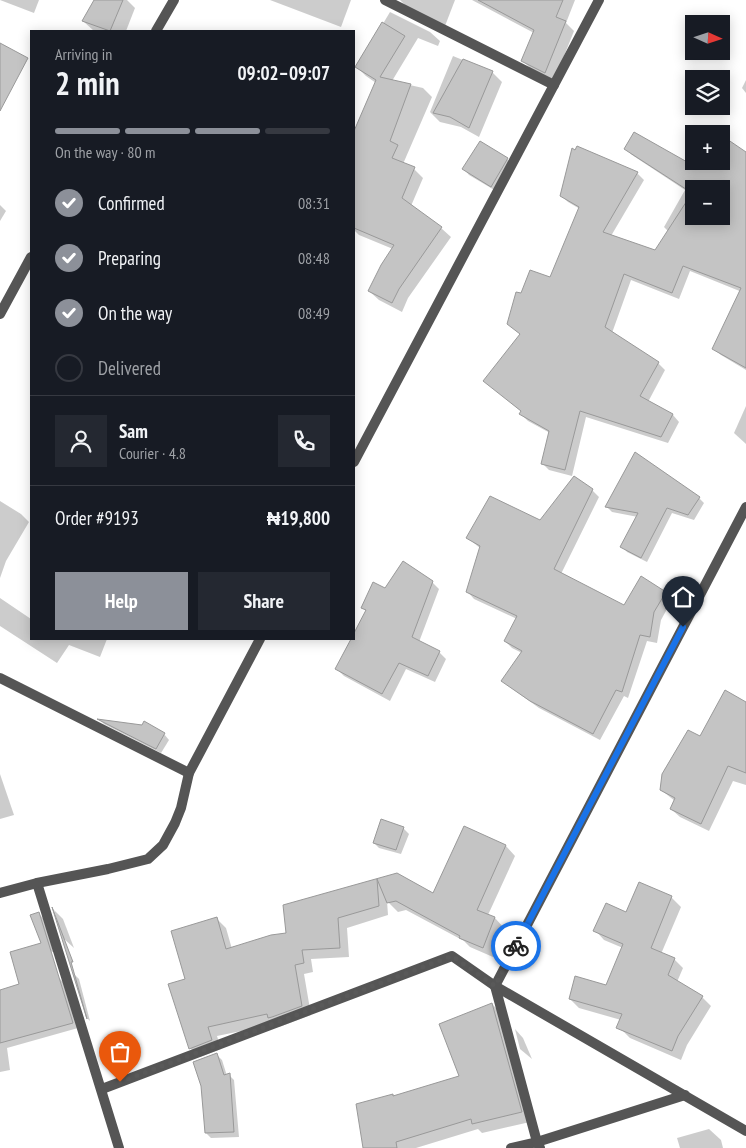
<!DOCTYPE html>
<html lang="en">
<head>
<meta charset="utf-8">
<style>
  body { margin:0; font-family:"PT Sans Narrow",sans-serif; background:#242831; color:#f1f3f6; height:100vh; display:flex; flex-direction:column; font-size:19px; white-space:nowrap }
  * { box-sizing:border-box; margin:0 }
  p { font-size:16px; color:#9ea1a6 }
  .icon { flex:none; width:28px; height:28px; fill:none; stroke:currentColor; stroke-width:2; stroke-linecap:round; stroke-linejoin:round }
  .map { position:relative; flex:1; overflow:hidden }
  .panel { position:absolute; left:30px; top:30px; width:325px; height:610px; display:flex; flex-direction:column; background:#171b24; border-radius:0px; box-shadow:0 2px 12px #0003 }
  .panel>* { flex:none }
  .needle { width:32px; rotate:93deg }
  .controls { position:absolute; left:685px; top:15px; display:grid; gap:10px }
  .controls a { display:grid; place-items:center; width:45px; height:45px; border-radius:0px; background:#171b24; box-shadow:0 2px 12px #0003; font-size:25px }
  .pin { position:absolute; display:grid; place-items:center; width:42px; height:42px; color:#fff; margin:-51px -21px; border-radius:50% 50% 50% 0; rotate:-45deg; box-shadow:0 0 5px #0007 }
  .pin .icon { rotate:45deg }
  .courier { position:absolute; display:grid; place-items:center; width:50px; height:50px; margin:-25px; border:4px solid #1a73e8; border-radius:50%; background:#fff; color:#222; box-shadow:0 1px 6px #0007 }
  .head em { font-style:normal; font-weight:800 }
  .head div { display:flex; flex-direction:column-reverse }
  .head { display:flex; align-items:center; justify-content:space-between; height:85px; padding:0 25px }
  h1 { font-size:32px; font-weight:800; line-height:38px }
  .bar { display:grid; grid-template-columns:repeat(4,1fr); gap:8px 5px; align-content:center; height:60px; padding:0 25px }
  .bar i { height:6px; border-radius:4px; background:#363941 }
  .bar .on { background:#8c9099 }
  .bar p { grid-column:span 4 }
  .line { display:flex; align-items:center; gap:12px; padding:0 25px; border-top:1px solid #363941 }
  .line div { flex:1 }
  .round { display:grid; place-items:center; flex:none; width:52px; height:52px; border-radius:0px; background:#242831 }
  ol { padding:0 25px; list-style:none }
  li { display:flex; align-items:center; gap:15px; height:55px }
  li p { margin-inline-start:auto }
  li .icon { padding:5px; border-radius:50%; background:#8c9099; color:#fff; stroke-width:4 }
  li:last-child { color:#9ea1a6 }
  li i { width:28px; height:28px; border:2px solid #363941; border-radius:50% }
  .action { display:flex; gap:10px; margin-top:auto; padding:10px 25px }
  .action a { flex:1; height:58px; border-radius:0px; background:#8c9099; color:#fff; font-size:20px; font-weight:800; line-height:58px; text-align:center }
  .action a+a { background:#242831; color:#f1f3f6 }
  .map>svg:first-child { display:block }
  .shadow { fill:#0003; fill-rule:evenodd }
  .building { fill:#c4c4c4; stroke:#999; fill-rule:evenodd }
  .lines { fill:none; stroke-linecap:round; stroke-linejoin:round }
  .street { stroke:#555; stroke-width:10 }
  .done { stroke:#595959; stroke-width:5; stroke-dasharray:0 9 }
  .route { stroke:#1a73e8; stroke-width:6 }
</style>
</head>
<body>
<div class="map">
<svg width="746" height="1148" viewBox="0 0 746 1148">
  <rect width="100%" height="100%" fill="#fff"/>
  <!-- shadow -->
  <g class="shadow">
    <path d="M0 0H39L34 13Z"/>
    <path d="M96 0H127L135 8 126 31H94L83 21Z"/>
    <path d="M270 0H351L341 27Z"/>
    <path d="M400 0H455L445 26 407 7Z"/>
    <path d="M472 0H575L566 23 574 31 554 81 531 69 522 60 534 33Z"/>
    <path d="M390 12 430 32 440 41 438 46 418 38 392 81 423 88 432 97 403 164 414 169 423 178 411 206 441 228 451 237 408 298 402 312 379 300 369 291 393 249 359 235 354 230V215L363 191 354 186V134L376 83 366 76 357 67Z"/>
    <path d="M453 56 492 72 502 82 479 137 461 127 440 122 430 112Z"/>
    <path d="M746 80V93L742 88Z"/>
    <path d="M626 149 697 168 746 191V370L721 355 714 349 742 292 690 271 679 299 631 280 612 333 658 363 665 370 648 402 673 415 679 422 668 443 586 417 572 476 549 470 542 463 550 433 528 421 521 414 522 412 485 381 521 335 508 324 522 295 551 279 580 209 568 202 561 195 637 173 644 180 611 236 656 252 669 232 664 227 685 190 632 155ZM694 189H721V216H694Z"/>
    <path d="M507 159 512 164 496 191 469 175 464 169Z"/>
    <path d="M0 205 6 211 0 221Z"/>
    <path d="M746 406V444L734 433Z"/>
    <path d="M592 490 599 497 561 574 624 607 665 593 672 600 661 620 657 643 647 641 628 698 624 696 600 740 539 708 510 687 503 681 522 653 512 648 505 641 517 619 474 599 467 591 481 549 468 538 540 521Z"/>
    <path d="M699 498 704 503 694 520 672 513 647 562 627 552 622 546 638 517 612 512 607 507Z"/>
    <path d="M0 501 21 514 29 522 6 561 0 578Z"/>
    <path d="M432 582 439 589 419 642 439 652 446 659 435 682 406 669 390 701 344 676 337 669 352 639H354L367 612 363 608 385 589Z"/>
    <path d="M0 598 31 619V639H107L100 657 69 645 57 663 0 626Z"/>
    <path d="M746 704V785L733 781 709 831 680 817 671 809 675 801 661 790 665 768H668L700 738Z"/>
    <path d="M101 721 164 734 169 740 161 753 104 724Z"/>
    <path d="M0 774 14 815 0 819Z"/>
    <path d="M465 827 506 846 515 856 488 915 495 918 504 928 493 957 470 947 464 941 406 910 398 912 387 901 388 915 347 928 349 957 311 959 313 972 304 974 311 1015 282 1026 279 1027 275 1024 217 1036 221 1049 200 1057 190 1048 187 980 216 918 226 928 232 949 288 934 284 906 397 874 434 895Z"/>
    <path d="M403 828 409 834 401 854 379 848 374 843Z"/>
    <path d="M671 897 681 907 661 954 674 959 683 968 677 982 702 997 711 1006 687 1045 681 1060 630 1038 621 1029V1020L579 1008 570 999 607 986 623 948 604 940 595 930 627 913Z"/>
    <path d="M54 910 63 919 74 948 62 937Z"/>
    <path d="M38 913 49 924 58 951 52 952 41 941Z"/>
    <path d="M74 974 79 979 90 1021 87 1018Z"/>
    <path d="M58 977 64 983 78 1028 7 1048 10 1070 0 1072V991Z"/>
    <path d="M492 1004 501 1013 530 1122 482 1133 478 1129 416 1148H364L393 1095 395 1097 460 1077Z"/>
    <path d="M515 1029 523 1038 532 1059 520 1049Z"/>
    <path d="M216 1054 222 1060 227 1076 229 1075 234 1080 239 1137 211 1138 206 1133Z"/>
    <path d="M709 1129 721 1140 723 1148H680L677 1138Z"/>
  </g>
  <!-- building -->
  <g class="building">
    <path d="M94 0H123L110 31 82 21Z"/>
    <path d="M478 0H563L556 17 566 21 545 73 521 61 534 30Z"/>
    <path d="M382 22 405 36 380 77 411 84 390 141 398 145 392 158 415 167 402 198 442 227 399 289 392 303 368 291 381 265 394 245 354 228V131L376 80 355 67Z"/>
    <path d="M0 43 28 58 0 111Z"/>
    <path d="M463 59 493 71 469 128 450 117 433 113Z"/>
    <path d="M634 132 696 167 699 161H721V135L746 152V368L712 349 741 288 683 266 672 293 624 274 605 327 659 362 640 396 673 414 661 437 580 411 565 470 541 464 549 431 519 414 521 411 483 381 520 334 507 324 516 292 521 293 530 270 550 277 579 207 560 196 572 148 575 150 577 146 638 172 603 232 655 250 692 193 624 149ZM694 189H721V216H694Z"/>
    <path d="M480 141 508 158 491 187 462 169Z"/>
    <path d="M635 452 700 497 688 515 667 508 641 558 620 547 638 513 605 507Z"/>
    <path d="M574 476 593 489 554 569 624 605 641 576 666 592 654 612 650 637 640 635 622 692 616 690 593 734 530 701 501 681 522 651 504 641 517 616 466 592 480 546 466 538 490 496 540 520Z"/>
    <path d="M403 561 433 581 412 637 440 651 428 676 399 663 382 694 335 669 351 639H354V633L366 610 361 608 373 582 385 588Z"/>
    <path d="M725 690 746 702V773L728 766 701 824 670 809 675 798 660 790 662 774 688 730 700 736Z"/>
    <path d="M97 719 142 725 144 721 165 733 156 749Z"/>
    <path d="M381 819 404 827 396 850 373 843Z"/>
    <path d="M464 826 506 845 477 910 495 917 483 948 459 938 460 936 396 901 387 903 377 879 379 906 338 918 340 948 302 950 304 963 295 965 302 1006 272 1017 268 1018 267 1014 208 1027 212 1040 189 1049 168 984 185 979 171 931 217 917 226 949 271 935 286 933 283 905 397 873 433 893Z"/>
    <path d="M639 882 672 896 651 948 675 958 668 975 703 996 678 1036 672 1051 616 1028 622 1014 569 999 575 976 606 985 623 944 593 931 606 903 626 912Z"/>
    <path d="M52 907 73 962H71L87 1019Z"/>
    <path d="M39 912 73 1023 0 1043V990L19 984 10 952 41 943 30 915Z"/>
    <path d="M492 1003 522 1112 472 1124 471 1119 396 1142 397 1148H363L356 1104 393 1094V1096L459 1076 439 1024Z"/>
    <path d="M217 1053 224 1075 230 1073 234 1132 205 1133 201 1086 193 1062Z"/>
  </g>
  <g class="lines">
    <!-- street -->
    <g class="street">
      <path d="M385 0 554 85"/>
      <path d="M156 31 174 0"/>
      <path d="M0 314 31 257"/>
      <path d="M354 462 599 0"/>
      <path d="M0 678 189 773"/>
      <path d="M37 883 119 1148"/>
      <path d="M0 893 37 883 108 869 148 859 163 845 175 823 181 808 189 773 260 639"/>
      <path d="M102 1089 452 956 495 986 746 1131"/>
      <path d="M511 1148 537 1142 685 1095"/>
      <path d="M540 1148 537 1142 495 986 746 507"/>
    </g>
  </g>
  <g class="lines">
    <!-- done -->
    <path class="done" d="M120 1082 452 956 495 986 516 946"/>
    <!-- route -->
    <path class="route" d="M516 946 683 627"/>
  </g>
</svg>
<div class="controls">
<a><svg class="needle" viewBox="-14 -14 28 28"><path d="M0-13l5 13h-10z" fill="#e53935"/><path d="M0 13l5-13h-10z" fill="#9ea1a6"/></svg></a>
<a><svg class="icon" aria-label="layers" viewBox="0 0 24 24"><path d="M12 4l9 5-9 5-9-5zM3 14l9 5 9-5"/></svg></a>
<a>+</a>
<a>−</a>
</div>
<div class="pin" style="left:120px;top:1082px;background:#ea580c"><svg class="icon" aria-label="bag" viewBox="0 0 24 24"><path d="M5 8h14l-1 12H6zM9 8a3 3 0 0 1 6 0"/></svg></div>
<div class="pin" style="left:683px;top:627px;background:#1f2937"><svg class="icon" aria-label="home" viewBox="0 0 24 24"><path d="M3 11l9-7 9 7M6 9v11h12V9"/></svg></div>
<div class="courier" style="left:516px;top:946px"><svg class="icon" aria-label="bike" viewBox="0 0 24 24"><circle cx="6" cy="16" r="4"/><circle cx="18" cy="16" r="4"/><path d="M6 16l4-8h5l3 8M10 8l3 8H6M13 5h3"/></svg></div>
<section class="panel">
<div class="head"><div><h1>2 min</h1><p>Arriving in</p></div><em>09:02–09:07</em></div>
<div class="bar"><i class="on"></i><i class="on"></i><i class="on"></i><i></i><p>On the way · 80 m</p></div>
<ol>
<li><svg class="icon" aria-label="check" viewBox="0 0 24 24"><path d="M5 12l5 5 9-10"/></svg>Confirmed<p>08:31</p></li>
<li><svg class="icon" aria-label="check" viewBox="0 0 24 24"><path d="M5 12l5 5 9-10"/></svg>Preparing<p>08:48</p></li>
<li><svg class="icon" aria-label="check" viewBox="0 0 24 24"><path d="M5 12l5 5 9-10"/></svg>On the way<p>08:49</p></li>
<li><i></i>Delivered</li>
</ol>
<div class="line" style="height:90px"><a class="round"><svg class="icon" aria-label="person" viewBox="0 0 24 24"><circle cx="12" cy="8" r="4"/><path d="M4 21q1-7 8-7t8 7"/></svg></a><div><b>Sam</b><p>Courier · 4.8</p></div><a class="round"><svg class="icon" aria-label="phone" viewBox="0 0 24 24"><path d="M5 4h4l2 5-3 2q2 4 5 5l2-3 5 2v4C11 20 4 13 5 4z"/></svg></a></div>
<div class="line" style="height:65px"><div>Order #9193</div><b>₦19,800</b></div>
<div class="action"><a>Help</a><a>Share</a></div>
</section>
</div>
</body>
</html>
